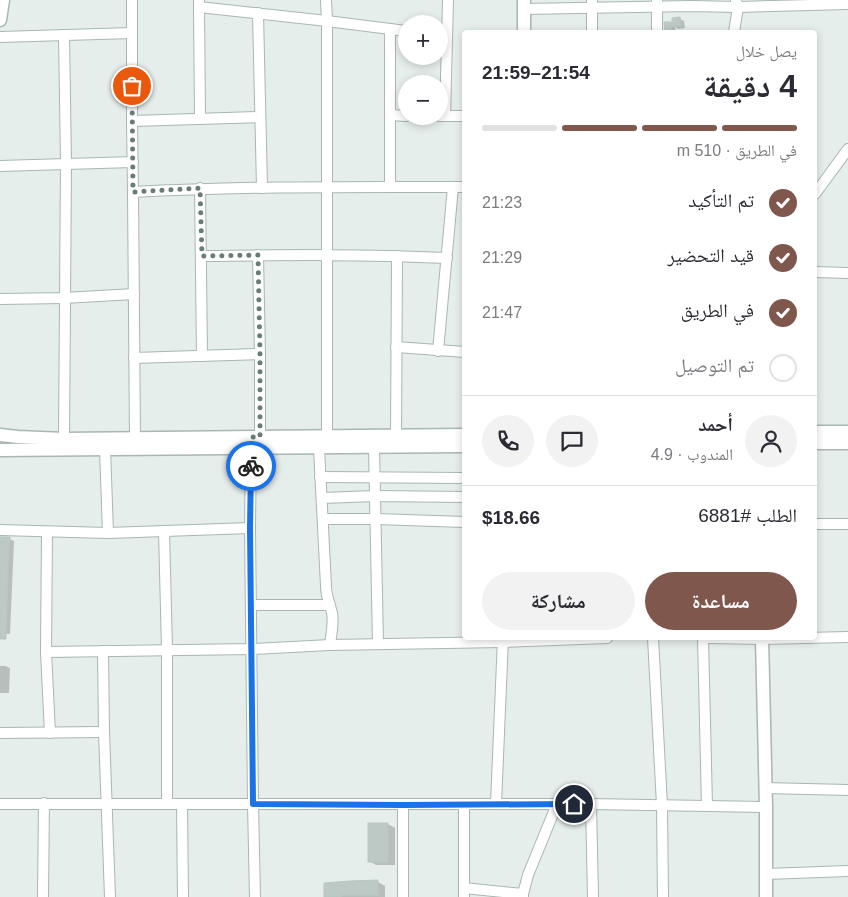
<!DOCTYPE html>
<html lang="ar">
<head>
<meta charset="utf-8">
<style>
  body { margin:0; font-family:Helvetica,"Noto Naskh Arabic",sans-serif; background:#f2f2f3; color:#2b2b33; direction:rtl; height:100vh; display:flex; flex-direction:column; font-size:19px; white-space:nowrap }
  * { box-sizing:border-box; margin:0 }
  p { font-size:16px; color:#7c7c81 }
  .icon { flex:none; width:28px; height:28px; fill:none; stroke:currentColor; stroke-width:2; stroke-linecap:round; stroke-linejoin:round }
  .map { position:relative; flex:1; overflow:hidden; direction:ltr }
  .sheet { position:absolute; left:462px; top:30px; width:355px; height:610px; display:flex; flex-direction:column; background:#fff; border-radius:5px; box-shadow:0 2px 8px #0003; direction:rtl }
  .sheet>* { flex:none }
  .buttons { position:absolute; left:398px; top:15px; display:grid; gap:10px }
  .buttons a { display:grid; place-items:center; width:50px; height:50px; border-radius:50%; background:#fff; box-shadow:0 2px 8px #0003; font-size:25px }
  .pin { position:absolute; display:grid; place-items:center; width:42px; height:42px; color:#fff; margin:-21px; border:2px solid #fff; border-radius:50%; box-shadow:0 1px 5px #0007 }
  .courier { position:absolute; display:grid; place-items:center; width:50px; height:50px; margin:-25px; border:4px solid #1a73e8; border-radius:50%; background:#fff; color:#222; box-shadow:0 1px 6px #0007 }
  .summary em { font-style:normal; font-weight:800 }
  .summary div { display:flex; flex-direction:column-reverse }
  .summary { display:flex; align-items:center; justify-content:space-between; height:85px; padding:0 20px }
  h1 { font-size:32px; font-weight:800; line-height:38px }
  .bar { display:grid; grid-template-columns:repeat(4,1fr); gap:8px 5px; align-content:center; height:60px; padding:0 20px }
  .bar i { height:6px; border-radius:4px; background:#e1e1e2 }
  .bar .current { background:#80574d }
  .bar p { grid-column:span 4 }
  .line { display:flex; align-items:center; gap:12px; padding:0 20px; border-top:1px solid #e1e1e2 }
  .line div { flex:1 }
  .round { display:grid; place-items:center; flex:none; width:52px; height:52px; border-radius:26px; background:#f2f2f3 }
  ol { padding:0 20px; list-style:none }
  li { display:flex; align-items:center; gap:15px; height:55px }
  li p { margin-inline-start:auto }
  li .icon { padding:5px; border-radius:50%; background:#80574d; color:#fff; stroke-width:4 }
  li:last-child { color:#7c7c81 }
  li i { width:28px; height:28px; border:2px solid #e1e1e2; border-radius:50% }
  .cta { display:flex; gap:10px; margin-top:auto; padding:10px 20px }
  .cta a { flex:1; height:58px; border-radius:30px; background:#80574d; color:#fff; font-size:20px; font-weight:800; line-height:58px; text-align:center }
  .cta a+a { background:#f2f2f3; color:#2b2b33 }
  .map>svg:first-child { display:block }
  .shadow { fill:#0003 }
  .building { fill:#bcc9c4; stroke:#b9c7c2 }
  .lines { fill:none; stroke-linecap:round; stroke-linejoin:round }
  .minor-casing { stroke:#a9b6b2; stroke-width:12 }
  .tertiary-casing { stroke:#a9b6b2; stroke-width:15 }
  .minor { stroke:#fff; stroke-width:10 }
  .tertiary { stroke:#fff; stroke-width:12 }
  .done { stroke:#697c77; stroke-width:5; stroke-dasharray:0 9 }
  .route { stroke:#1a73e8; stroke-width:6 }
</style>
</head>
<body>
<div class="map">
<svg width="848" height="897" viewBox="0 0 848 897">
  <rect width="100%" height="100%" fill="#e6eeeb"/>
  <!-- shadow -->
  <g class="shadow">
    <path d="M680 19 684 21 685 28 678 29 675 27 676 32H666L671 23 673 24Z"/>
    <path d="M0 538 9 539 14 541 10 634 0 633Z"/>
    <path d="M0 666H5L10 668 9 693H0Z"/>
    <path d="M388 824 395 828V865H376L369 861Z"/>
    <path d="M378 882 385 886V897H326Z"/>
  </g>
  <!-- building -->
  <g class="building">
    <path d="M680 17 681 26 672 27V18Z"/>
    <path d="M664 22H671L672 32H665Z"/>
    <path d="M0 537H10L8 571 6 639H0Z"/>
    <rect x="368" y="823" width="20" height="39"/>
    <path d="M378 880V895H341V897H324V883L349 881Z"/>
  </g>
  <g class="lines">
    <defs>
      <g id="minor">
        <path d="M132 0V121L133 192 135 439"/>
        <path d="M199 0V7L327 21 406 31"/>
        <path d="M326 0 327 21V437"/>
        <path d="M592 0V32"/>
        <path d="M657 0V32"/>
        <path d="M199 7 200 119"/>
        <path d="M523 9 691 6 738 7 848 4"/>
        <path d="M258 13 262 188"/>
        <path d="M734 32 738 7 736 1"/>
        <path d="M0 37 132 33"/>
        <path d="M390 115 406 116"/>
        <path d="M439 116H465"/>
        <path d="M445 116 448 0"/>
        <path d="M132 121 260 117"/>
        <path d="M0 166 133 162"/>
        <path d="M390 186V29"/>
        <path d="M200 188 202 356"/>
        <path d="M133 192C244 186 354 187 465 187"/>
        <path d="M815 194 848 149"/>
        <path d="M258 255 260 354V437"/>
        <path d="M202 256C284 255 365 254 447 258"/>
        <path d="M815 272 848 273"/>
        <path d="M0 299 64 298 134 294"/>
        <path d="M396 347 465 352"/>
        <path d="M438 351 453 187"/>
        <path d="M134 358 260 354"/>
        <path d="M396 436 397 256"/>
        <path d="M64 439 66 163 64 35"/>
        <path d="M251 441 250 528 253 804 255 897"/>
        <path d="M374 447 378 644"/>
        <path d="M105 448 108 533"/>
        <path d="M319 448 326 586C326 596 330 604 332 613 334 623 331 635 330 645"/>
        <path d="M320 477 465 478"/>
        <path d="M322 498 375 496 465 497"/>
        <path d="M323 519H376L465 522"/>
        <path d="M815 524H848"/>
        <path d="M0 530 108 533 250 528"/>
        <path d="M164 531 167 650V804"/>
        <path d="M47 532 46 652 50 733"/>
        <path d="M251 605H329"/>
        <path d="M653 638 662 805 663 897"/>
        <path d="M703 638 707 806"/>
        <path d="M710 638 762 639 848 637"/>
        <path d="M103 651 104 732 110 897"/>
        <path d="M46 652 252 649 330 645 503 642 607 638"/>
        <path d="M0 733 104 732"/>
        <path d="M765 788 848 790"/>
        <path d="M0 804H591L766 807"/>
        <path d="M182 804 183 897"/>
        <path d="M464 804V897"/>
        <path d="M496 804 503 638"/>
        <path d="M591 804 593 897"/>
        <path d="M766 874 848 871"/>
        <path d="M464 888 523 894"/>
        <path d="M43 897 44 803"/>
        <path d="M403 897V805"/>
        <path d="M523 897V894L528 875 557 804"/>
      </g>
      <g id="tertiary">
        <path d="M0 20 3 0"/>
        <path d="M524 32V0"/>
        <path d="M815 432H848"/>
        <path d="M0 435 18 437 64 439 465 435"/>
        <path d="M815 443H848"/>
        <path d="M0 450 465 446"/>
        <path d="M762 638 766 807V897"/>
      </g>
    </defs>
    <!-- minor casing -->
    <use href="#minor" class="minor-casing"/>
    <!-- tertiary casing -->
    <use href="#tertiary" class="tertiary-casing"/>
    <!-- minor -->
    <use href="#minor" class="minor"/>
    <!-- tertiary -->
    <use href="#tertiary" class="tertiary"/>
  </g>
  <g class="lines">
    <!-- done -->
    <path class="done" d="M132 86 133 192 200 188 202 256 258 255 260 354V437H251V466"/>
    <!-- route -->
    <path class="route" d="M251 466 250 528 253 804 403 805 574 804"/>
  </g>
</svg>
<div class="buttons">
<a>+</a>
<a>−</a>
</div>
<div class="pin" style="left:132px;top:86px;background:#ea580c"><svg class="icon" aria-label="bag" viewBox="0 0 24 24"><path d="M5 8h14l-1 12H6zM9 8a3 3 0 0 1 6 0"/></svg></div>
<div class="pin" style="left:574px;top:804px;background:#1f2937"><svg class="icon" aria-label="home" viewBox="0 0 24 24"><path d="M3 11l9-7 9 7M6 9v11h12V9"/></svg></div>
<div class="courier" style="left:251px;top:466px"><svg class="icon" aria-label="bike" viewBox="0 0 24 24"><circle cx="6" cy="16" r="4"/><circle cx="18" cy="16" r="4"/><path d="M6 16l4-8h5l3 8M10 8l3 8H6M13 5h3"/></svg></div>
<section class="sheet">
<div class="summary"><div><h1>4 دقيقة</h1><p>يصل خلال</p></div><em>21:54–21:59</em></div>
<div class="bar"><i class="current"></i><i class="current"></i><i class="current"></i><i></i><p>في الطريق · 510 m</p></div>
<ol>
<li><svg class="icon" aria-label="check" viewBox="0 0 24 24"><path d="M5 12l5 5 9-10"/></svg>تم التأكيد<p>21:23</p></li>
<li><svg class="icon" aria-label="check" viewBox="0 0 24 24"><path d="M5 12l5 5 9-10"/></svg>قيد التحضير<p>21:29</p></li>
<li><svg class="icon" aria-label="check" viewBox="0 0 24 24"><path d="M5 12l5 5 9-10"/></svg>في الطريق<p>21:47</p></li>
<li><i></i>تم التوصيل</li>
</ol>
<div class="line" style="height:90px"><a class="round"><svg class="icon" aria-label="person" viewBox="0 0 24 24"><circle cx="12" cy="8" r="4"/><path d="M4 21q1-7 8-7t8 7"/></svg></a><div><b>أحمد</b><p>المندوب · 4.9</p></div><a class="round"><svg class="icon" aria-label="chat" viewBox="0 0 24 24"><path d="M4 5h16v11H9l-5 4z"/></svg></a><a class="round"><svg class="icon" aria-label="phone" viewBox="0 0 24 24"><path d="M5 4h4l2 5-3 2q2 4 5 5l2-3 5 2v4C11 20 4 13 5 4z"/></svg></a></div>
<div class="line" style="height:65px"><div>الطلب #6881</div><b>$18.66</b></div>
<div class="cta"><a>مساعدة</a><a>مشاركة</a></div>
</section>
</div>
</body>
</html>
